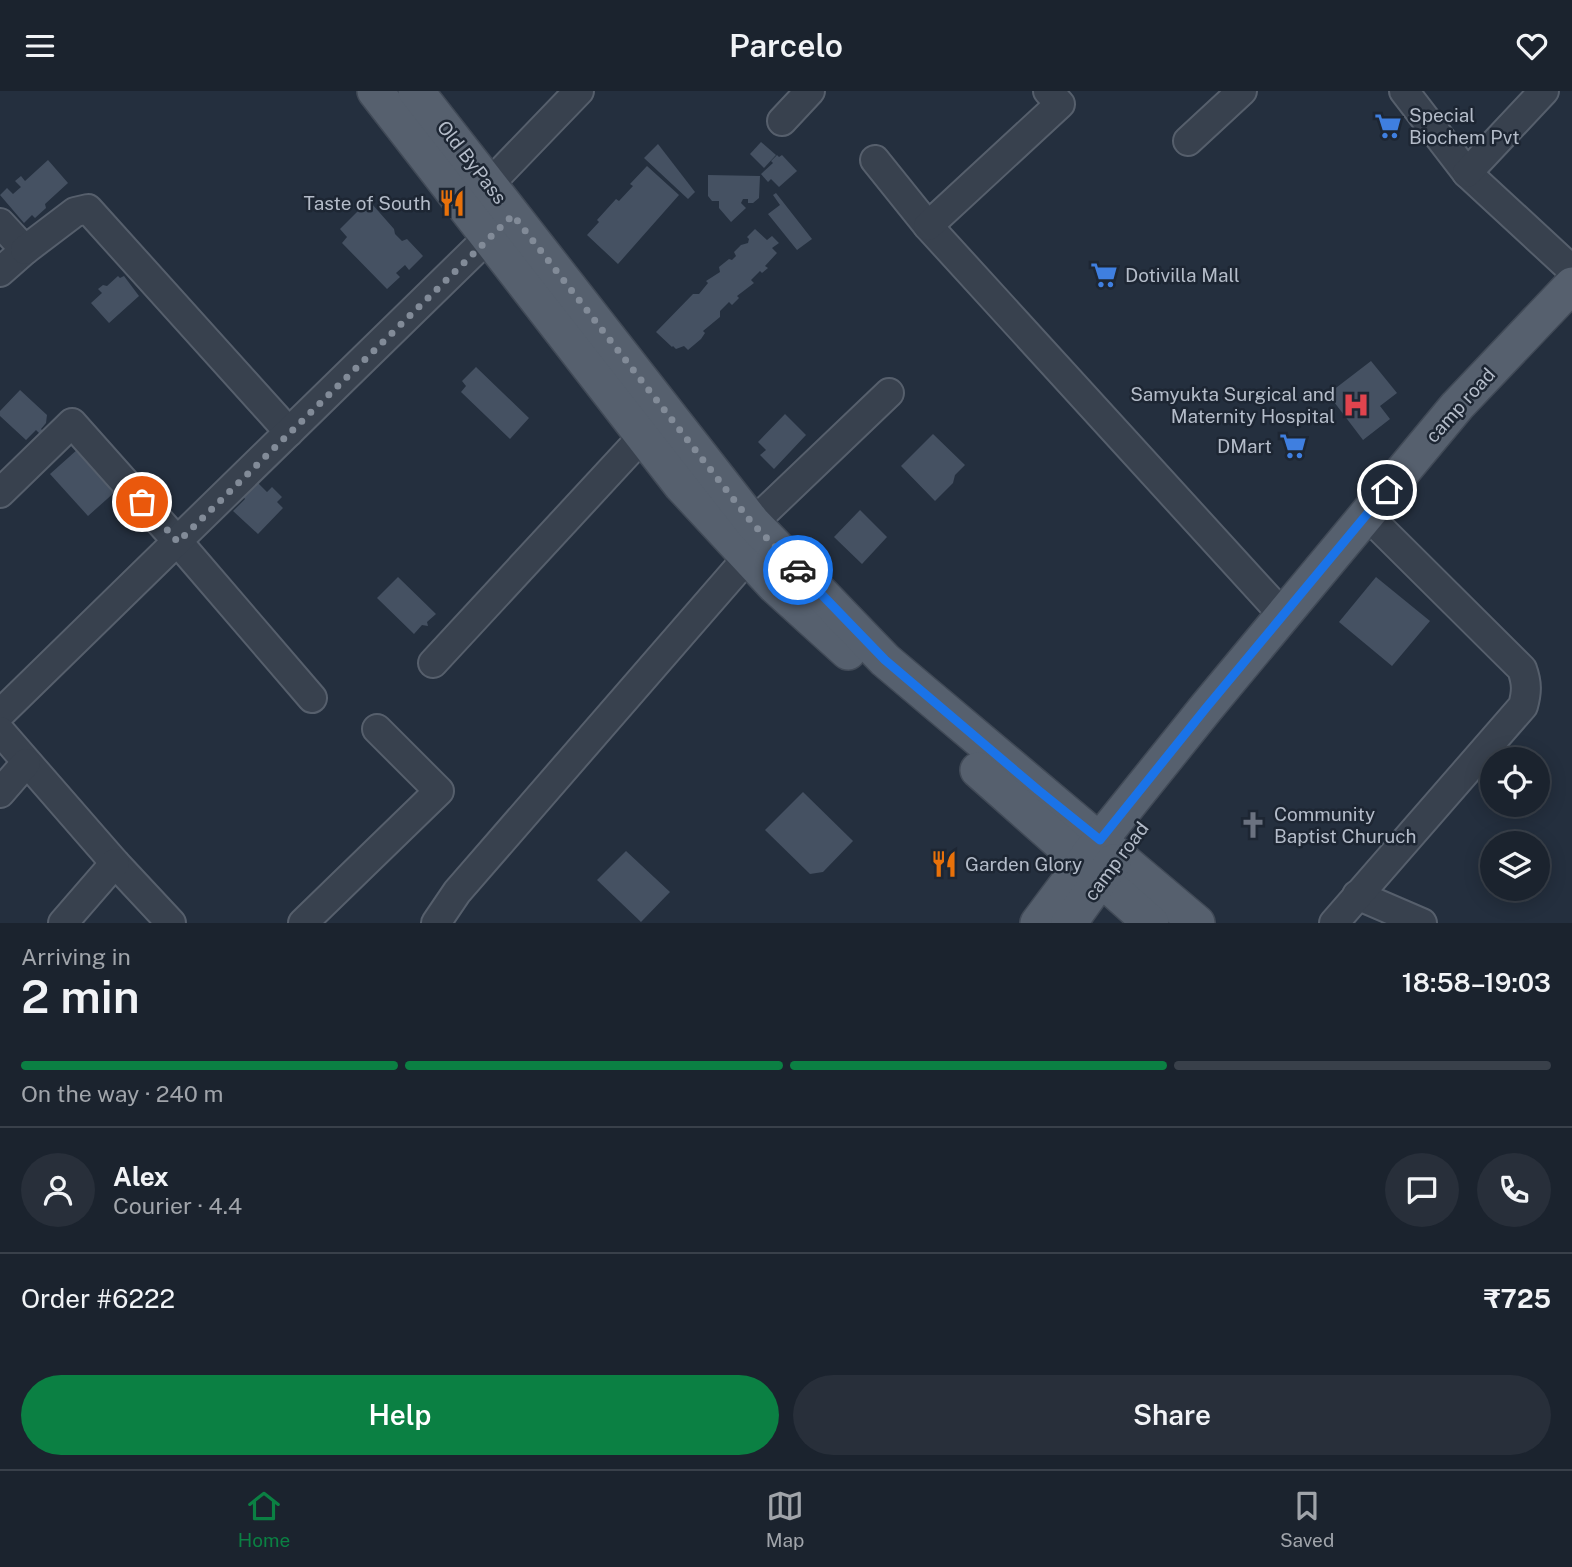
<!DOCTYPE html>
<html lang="en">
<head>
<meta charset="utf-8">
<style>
  body { margin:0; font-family:"Public Sans",sans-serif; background:#282f3a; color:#f1f3f6; height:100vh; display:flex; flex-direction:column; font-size:26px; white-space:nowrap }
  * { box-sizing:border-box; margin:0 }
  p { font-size:23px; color:#a0a4aa }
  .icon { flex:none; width:38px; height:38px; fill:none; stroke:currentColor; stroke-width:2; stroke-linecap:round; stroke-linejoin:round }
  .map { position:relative; height:832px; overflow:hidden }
  .drawer { display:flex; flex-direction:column; background:#1b232e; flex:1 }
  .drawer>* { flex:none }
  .tools { position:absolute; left:1480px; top:656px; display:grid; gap:14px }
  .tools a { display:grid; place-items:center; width:70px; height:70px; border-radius:50%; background:#1b232e; box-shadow:0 4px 18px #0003,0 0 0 2px #39404a; font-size:35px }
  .pin { position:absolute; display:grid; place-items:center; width:60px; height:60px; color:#fff; margin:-30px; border:4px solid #fff; border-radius:50%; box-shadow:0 2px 7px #0007 }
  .courier { position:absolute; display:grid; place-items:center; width:70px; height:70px; margin:-35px; border:5px solid #1a73e8; border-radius:50%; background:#fff; color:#222; box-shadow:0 2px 9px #0007 }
  .summary em { font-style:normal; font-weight:600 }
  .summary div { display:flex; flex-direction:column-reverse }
  .summary { display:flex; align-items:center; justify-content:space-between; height:119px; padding:0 21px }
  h1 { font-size:46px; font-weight:600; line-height:52px }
  .bar { display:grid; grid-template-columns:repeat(4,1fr); gap:10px 7px; align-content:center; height:84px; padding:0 21px }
  .bar i { height:9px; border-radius:5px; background:#39404a }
  .bar .on { background:#0b8043 }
  .bar p { grid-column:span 4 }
  .line { display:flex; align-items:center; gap:18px; padding:0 21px; border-top:2px solid #39404a }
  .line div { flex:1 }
  .round { display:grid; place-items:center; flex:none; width:74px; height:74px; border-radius:37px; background:#282f3a }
  .action { display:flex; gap:14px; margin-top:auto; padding:14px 21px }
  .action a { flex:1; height:80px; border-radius:42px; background:#0b8043; color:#fff; font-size:28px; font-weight:600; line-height:80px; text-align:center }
  .action a+a { background:#282f3a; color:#f1f3f6 }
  header { display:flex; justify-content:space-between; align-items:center; height:91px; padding:0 21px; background:#1b232e; font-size:32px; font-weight:600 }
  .menu { display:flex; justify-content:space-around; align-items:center; height:98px; border-top:2px solid #39404a; background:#1b232e; font-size:19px; color:#a0a4aa }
  .menu a { display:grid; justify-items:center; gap:4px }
  .menu .on { color:#0b8043 }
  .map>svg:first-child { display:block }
  .building { fill:#455162 }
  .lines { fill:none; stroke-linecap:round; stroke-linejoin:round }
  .minor-casing { stroke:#565f6c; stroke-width:32 }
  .major-casing { stroke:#414a57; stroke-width:38 }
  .minor { stroke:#38414e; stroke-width:28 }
  .major { stroke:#56606e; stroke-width:35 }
  .done { stroke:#828b98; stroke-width:7; stroke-dasharray:0 12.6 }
  .route { stroke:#1a73e8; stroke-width:9 }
  .labels { text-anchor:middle; stroke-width:5; stroke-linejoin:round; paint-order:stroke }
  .poi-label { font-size:19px; fill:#b4bcc9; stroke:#1d2633; text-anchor:start }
  .street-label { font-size:19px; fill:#b4bcc9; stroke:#1d2633 }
</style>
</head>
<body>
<header><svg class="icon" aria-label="menu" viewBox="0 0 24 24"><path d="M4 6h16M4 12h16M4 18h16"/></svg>Parcelo<svg class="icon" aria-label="heart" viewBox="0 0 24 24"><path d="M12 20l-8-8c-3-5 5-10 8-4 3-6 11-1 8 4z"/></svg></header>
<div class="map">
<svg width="1572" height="832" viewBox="0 0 1572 832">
  <rect width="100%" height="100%" fill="#242f3e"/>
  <!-- building -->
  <g class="building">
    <path d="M761 51 776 64 764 77 750 63Z"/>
    <path d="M658 53 695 101 688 108 644 67Z"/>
    <path d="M777 64 779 66 782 64 797 80 779 96 771 88 768 91 761 83 773 72 771 70Z"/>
    <path d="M48 69 68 92 45 113 46 117 35 127 32 124 24 132 0 104 7 97 13 103 21 96 15 90 21 85 25 90Z"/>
    <path d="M647 75 679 104 618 173 587 144 599 131 597 129 616 108 619 110 633 95 630 93Z"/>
    <path d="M708 84 760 85 759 107 753 112H748V108H743L741 112 746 117 731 131 719 117V110H712L708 105Z"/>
    <path d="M776 102 812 148 797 159 768 123 780 114 773 104Z"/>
    <path d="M372 113 394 138 395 143 402 150 407 148 423 165 409 179 405 174 396 182 400 186 387 198 342 152 347 146 340 138 363 115 368 116Z"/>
    <path d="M755 138 767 149 772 145 779 152 772 157 777 162 765 175 768 177 762 182 760 180 751 189 754 192 737 205 739 207 732 214 729 211 720 220V226L703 240 705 242 701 248 688 259 684 255 676 258 673 255 672 256 656 241 693 203H699L708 192 706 190 720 181 719 176 729 168 732 169 736 165 734 161 741 154 748 152 749 148 747 146Z"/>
    <path d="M118 185 120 187 124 185 139 205 109 232 91 212 102 202 98 198 103 194 107 195Z"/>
    <path d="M1371 270 1397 302 1380 315 1390 328 1363 349 1328 303Z"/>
    <path d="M476 276 529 327 510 348 461 301 466 295 462 290Z"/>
    <path d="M20 299 47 324 46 332 41 338 43 340 40 343 36 339 26 349 0 325V320Z"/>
    <path d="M785 323 806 344 774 378 760 364 766 359 758 351Z"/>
    <path d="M933 343 965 374 955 384 953 392 935 410 901 375Z"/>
    <path d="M78 358 116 400 88 425 50 383Z"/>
    <path d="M258 392 267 401 272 396 282 406 277 411 283 417 258 443 233 420 245 408 243 405 252 395 254 397Z"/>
    <path d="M860 419 887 446 862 473 834 446Z"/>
    <path d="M398 486 436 523 427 531 428 535 422 534 414 543 377 507Z"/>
    <path d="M1376 486 1430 530 1392 575 1339 531Z"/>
    <path d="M803 701 853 750 823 781 810 783 765 739Z"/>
    <path d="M626 760 670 801 641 831 597 789Z"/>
  </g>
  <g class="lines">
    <defs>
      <g id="minor">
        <path d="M1404 0 1467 82 1572 179"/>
        <path d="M782 30 810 0"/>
        <path d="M1188 50 1242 0"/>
        <path d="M875 69 928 135 1283 524"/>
        <path d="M1467 82 1544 0"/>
        <path d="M475 108 579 0"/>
        <path d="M0 132 25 159 0 181"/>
        <path d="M928 135 1060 13 1048 0"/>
        <path d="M25 159 75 121 88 118 289 341"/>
        <path d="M0 402 72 332 178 451 312 607"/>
        <path d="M753 432 889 302"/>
        <path d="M433 572 643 345"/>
        <path d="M0 623 503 132"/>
        <path d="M0 640 115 772 171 832"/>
        <path d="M0 702 26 672"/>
        <path d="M1357 804 1422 832"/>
        <path d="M63 832 115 772"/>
        <path d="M303 832 439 700 377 638"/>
        <path d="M436 832 457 801 748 466"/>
        <path d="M1334 832 1523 615C1527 601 1527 592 1522 578L1381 438"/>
      </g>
      <g id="major">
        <path d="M375 0 681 394 775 495 848 561"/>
        <path d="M416 0 753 432 885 569 1197 832"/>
        <path d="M978 679 1151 832"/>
        <path d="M1038 832 1100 749 1206 617 1457 315 1572 194"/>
        <path d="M1069 832 1113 771"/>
      </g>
    </defs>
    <!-- minor casing -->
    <use href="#minor" class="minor-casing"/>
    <!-- major casing -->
    <use href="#major" class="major-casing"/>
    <!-- minor -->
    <use href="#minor" class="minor"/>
    <!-- major -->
    <use href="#major" class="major"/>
  </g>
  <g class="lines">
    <!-- done -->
    <path class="done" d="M142 411 178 451 513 124 752 432 798 479"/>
    <!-- route -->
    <path class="route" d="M798 479 885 569 1038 699 1100 749 1206 617 1387 399"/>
  </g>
  <!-- icons -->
  <defs>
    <symbol id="supermarket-bare" viewBox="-9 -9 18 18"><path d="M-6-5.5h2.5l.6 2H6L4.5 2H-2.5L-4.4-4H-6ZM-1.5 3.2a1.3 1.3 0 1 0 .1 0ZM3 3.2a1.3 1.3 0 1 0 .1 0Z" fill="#3f7fe0" stroke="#1d2633" stroke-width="2.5" paint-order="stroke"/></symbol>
    <symbol id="restaurant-bare" viewBox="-9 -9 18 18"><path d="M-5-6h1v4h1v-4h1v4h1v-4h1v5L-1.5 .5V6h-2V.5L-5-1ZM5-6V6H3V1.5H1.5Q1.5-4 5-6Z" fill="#e8710a" stroke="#1d2633" stroke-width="2.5" paint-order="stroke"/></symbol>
    <symbol id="hospital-bare" viewBox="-9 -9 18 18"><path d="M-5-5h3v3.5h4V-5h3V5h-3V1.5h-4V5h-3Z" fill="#e0444e" stroke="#1d2633" stroke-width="2.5" paint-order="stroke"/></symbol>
    <symbol id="church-bare" viewBox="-9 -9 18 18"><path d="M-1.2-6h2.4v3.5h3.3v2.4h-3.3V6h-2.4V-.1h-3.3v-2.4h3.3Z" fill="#6b7280" stroke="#1d2633" stroke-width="2.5" paint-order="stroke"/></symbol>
  </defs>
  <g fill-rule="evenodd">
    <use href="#supermarket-bare" x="1369" y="16" width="38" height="38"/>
    <use href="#restaurant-bare" x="433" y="93" width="38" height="38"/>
    <use href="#supermarket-bare" x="1085" y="165" width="38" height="38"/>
    <use href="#hospital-bare" x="1337" y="295" width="38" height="38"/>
    <use href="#supermarket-bare" x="1274" y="336" width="38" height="38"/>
    <use href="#church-bare" x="1234" y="715" width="38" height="38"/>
    <use href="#restaurant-bare" x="925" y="754" width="38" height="38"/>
  </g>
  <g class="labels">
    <!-- poi labels -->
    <g class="poi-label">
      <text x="1409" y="31">Special<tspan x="1409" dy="22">Biochem Pvt</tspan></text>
      <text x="431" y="119" text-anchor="end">Taste of South</text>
      <text x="1125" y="191">Dotivilla Mall</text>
      <text x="1335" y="310" text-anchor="end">Samyukta Surgical and<tspan x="1335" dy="22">Maternity Hospital</tspan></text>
      <text x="1272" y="362" text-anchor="end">DMart</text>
      <text x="1274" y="730">Community<tspan x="1274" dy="22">Baptist Churuch</tspan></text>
      <text x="965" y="780">Garden Glory</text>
    </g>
    <!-- street labels -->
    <g class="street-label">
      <text transform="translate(472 71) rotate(52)" y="7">Old ByPass</text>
      <text transform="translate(1460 314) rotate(-48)" y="7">camp road</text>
      <text transform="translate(1116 770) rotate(-53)" y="7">camp road</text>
    </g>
  </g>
</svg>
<div class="tools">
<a><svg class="icon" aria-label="locate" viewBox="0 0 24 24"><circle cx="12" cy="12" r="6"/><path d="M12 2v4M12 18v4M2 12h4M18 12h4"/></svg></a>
<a><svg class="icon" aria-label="layers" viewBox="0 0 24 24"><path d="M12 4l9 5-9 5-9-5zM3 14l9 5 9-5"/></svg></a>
</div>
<div class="pin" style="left:142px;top:411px;background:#ea580c"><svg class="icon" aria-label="bag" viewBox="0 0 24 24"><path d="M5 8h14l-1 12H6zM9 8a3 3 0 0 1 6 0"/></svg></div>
<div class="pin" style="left:1387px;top:399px;background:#1f2937"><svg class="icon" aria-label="home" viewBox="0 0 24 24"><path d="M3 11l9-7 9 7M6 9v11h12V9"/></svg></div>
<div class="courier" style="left:798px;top:479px"><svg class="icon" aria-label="car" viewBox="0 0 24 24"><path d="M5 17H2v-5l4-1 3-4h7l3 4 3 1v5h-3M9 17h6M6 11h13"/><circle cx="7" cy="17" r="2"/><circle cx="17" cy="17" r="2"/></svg></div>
</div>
<section class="drawer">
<div class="summary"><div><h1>2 min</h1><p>Arriving in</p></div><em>18:58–19:03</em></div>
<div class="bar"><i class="on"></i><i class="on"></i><i class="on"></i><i></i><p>On the way · 240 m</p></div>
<div class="line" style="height:126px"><a class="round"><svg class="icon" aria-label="person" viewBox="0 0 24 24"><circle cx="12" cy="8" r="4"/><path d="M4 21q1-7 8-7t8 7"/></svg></a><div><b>Alex</b><p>Courier · 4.4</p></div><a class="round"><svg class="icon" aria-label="chat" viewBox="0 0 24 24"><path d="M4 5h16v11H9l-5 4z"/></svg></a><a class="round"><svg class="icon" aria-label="phone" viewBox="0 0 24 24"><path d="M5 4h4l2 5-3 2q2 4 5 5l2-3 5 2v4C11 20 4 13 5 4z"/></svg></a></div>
<div class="line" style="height:91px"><div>Order #6222</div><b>₹725</b></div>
<div class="action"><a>Help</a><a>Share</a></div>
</section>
<nav class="menu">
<a class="on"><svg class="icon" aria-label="home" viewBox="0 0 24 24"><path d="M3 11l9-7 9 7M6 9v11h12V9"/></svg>Home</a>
<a><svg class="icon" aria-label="map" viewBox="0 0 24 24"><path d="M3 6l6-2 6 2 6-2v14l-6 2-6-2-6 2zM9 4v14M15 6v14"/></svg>Map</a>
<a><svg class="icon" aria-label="saved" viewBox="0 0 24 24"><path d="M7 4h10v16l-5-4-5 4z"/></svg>Saved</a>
</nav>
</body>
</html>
